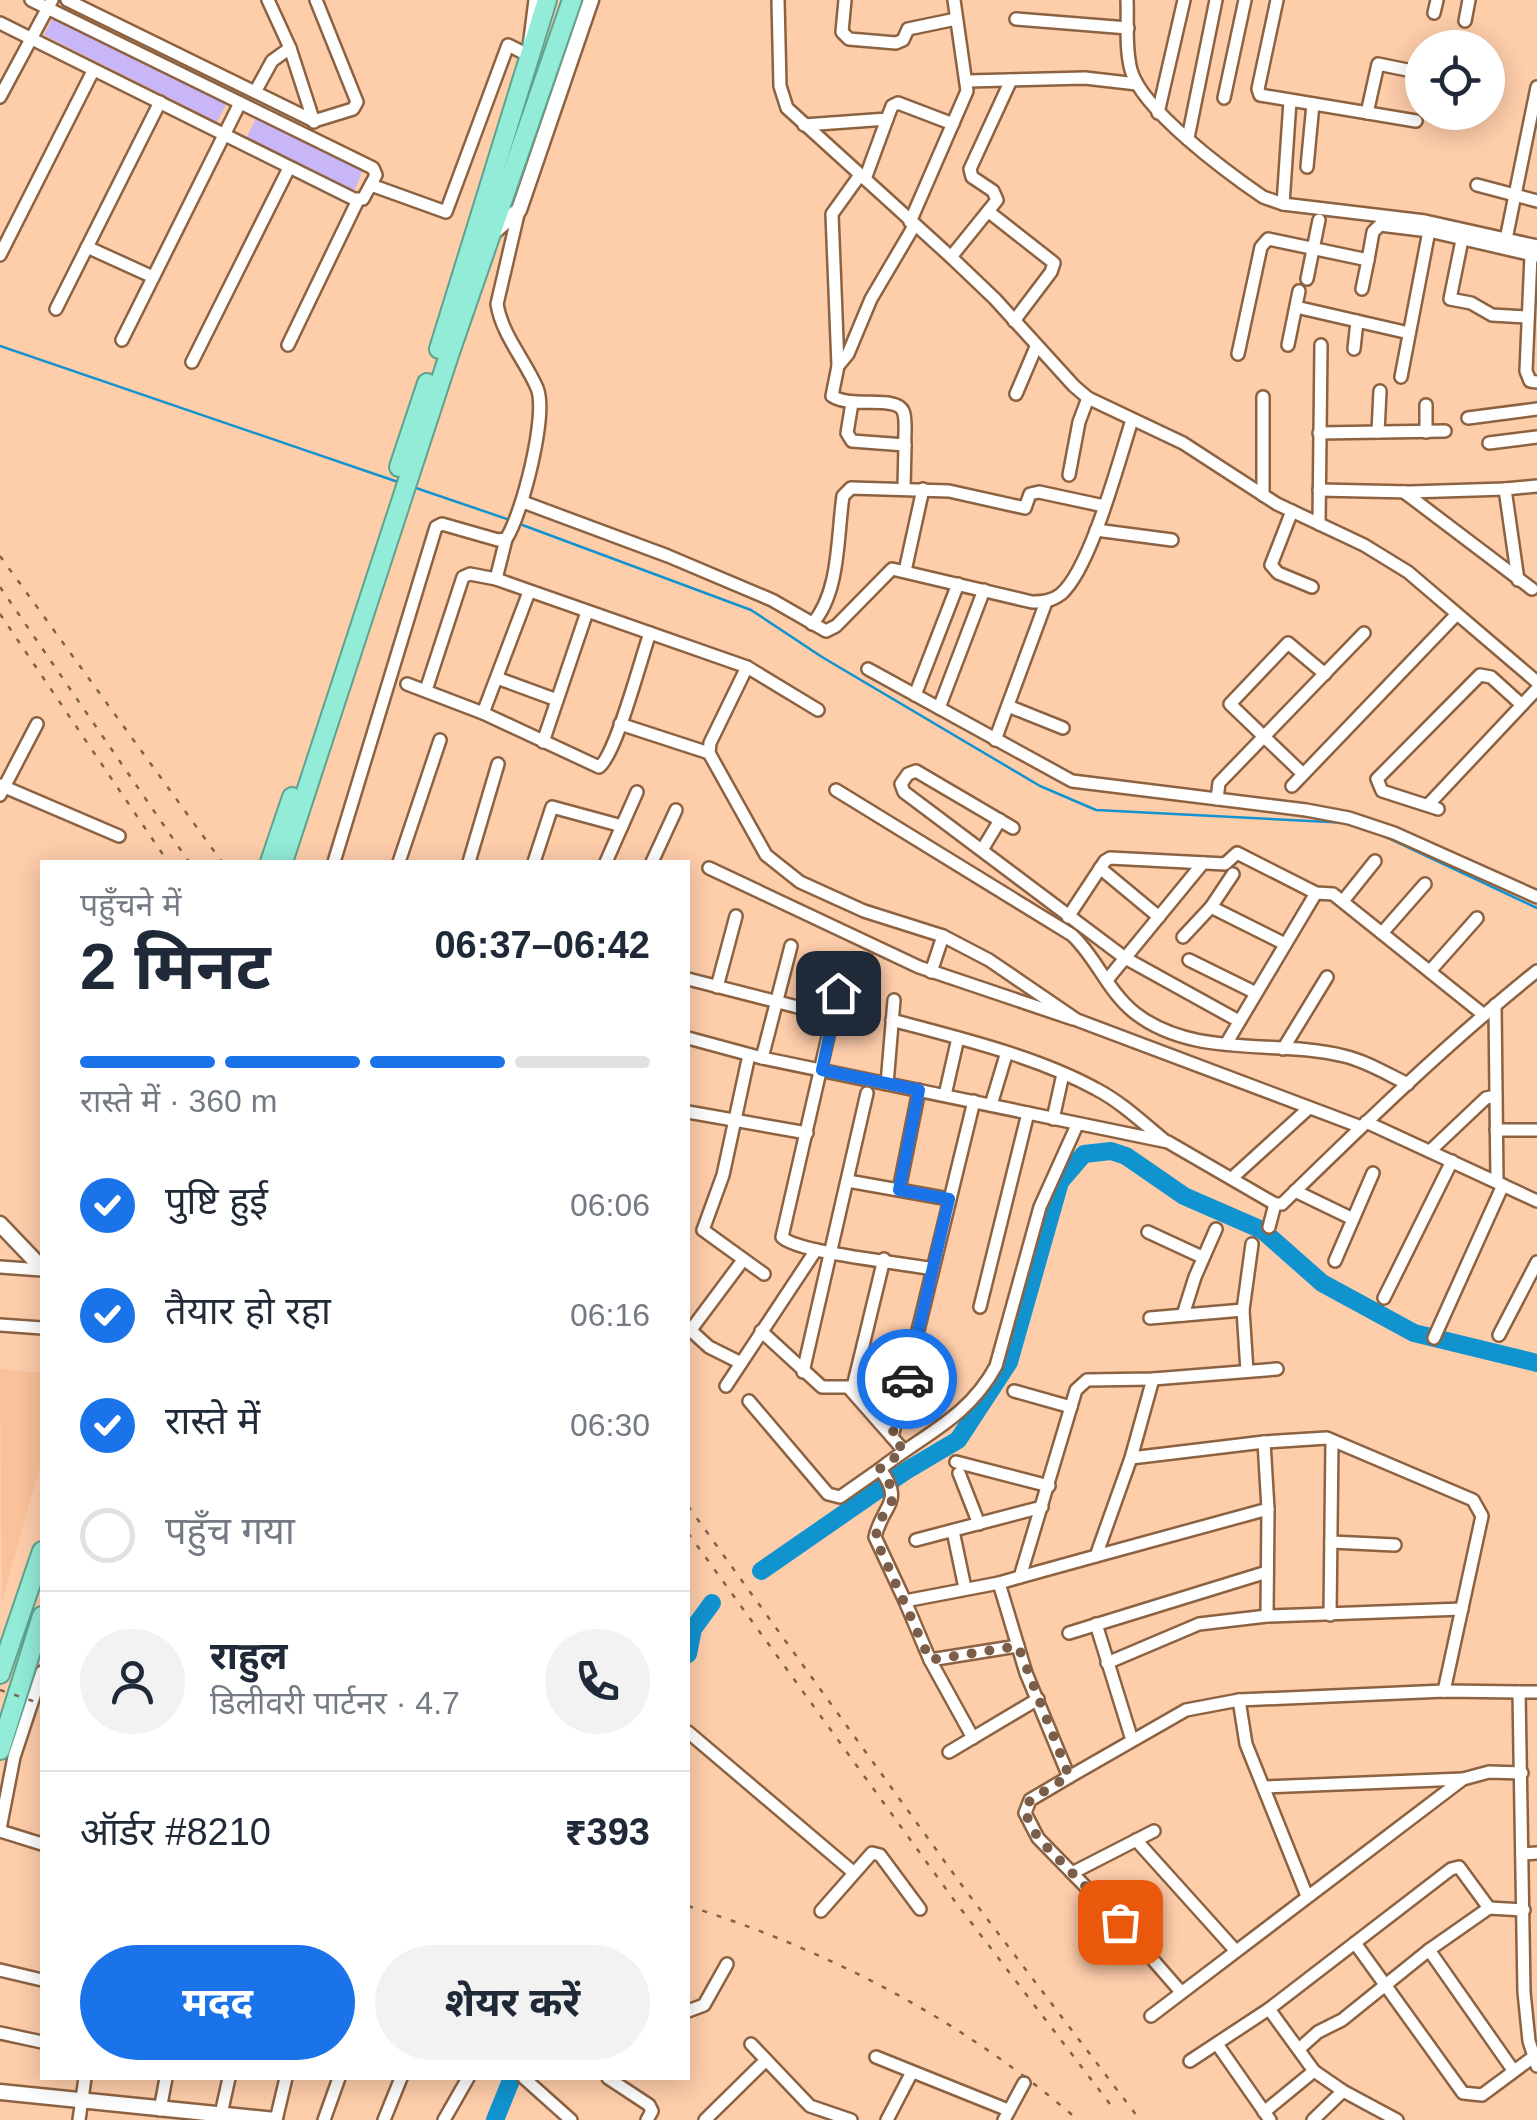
<!DOCTYPE html>
<html lang="hi">
<head>
<meta charset="utf-8">
<style>
  body { margin:0; font-family:Helvetica,"Noto Sans Devanagari",sans-serif; background:#f2f2f3; color:#1f2937; height:100vh; display:flex; flex-direction:column; font-size:38px; white-space:nowrap }
  * { box-sizing:border-box; margin:0 }
  p { font-size:32px; color:#747a83 }
  .icon { flex:none; width:55px; height:55px; fill:none; stroke:currentColor; stroke-width:2; stroke-linecap:round; stroke-linejoin:round }
  .map { position:relative; flex:1; overflow:hidden }
  .sheet { position:absolute; left:40px; top:860px; width:650px; height:1220px; display:flex; flex-direction:column; background:#fff; border-radius:0px; box-shadow:0 5px 25px #0003 }
  .sheet>* { flex:none }
  .tools { position:absolute; left:1405px; top:30px; display:grid; gap:20px }
  .tools a { display:grid; place-items:center; width:100px; height:100px; border-radius:50%; background:#fff; box-shadow:0 5px 25px #0003; font-size:50px }
  .pin { position:absolute; display:grid; place-items:center; width:85px; height:85px; color:#fff; margin:-42px; border-radius:20px; box-shadow:0 5px 15px #0006 }
  .courier { position:absolute; display:grid; place-items:center; width:100px; height:100px; margin:-50px; border:8px solid #1a73e8; border-radius:50%; background:#fff; color:#222; box-shadow:0 2px 12px #0007 }
  .head em { font-style:normal; font-weight:700 }
  .head div { display:flex; flex-direction:column-reverse }
  .head { display:flex; align-items:center; justify-content:space-between; height:170px; padding:0 40px }
  h1 { font-size:65px; font-weight:700; line-height:75px }
  .bar { display:grid; grid-template-columns:repeat(4,1fr); gap:15px 10px; align-content:center; height:120px; padding:0 40px }
  .bar i { height:12px; border-radius:8px; background:#e0e1e3 }
  .bar .selected { background:#1a73e8 }
  .bar p { grid-column:span 4 }
  .line { display:flex; align-items:center; gap:25px; padding:0 40px; border-top:2px solid #e0e1e3 }
  .line div { flex:1 }
  .round { display:grid; place-items:center; flex:none; width:105px; height:105px; border-radius:52px; background:#f2f2f3 }
  ol { padding:0 40px; list-style:none }
  li { display:flex; align-items:center; gap:30px; height:110px }
  li p { margin-inline-start:auto }
  li .icon { padding:10px; border-radius:50%; background:#1a73e8; color:#fff; stroke-width:4 }
  li:last-child { color:#747a83 }
  li i { width:55px; height:55px; border:5px solid #e0e1e3; border-radius:50% }
  .button { display:flex; gap:20px; margin-top:auto; padding:20px 40px }
  .button a { flex:1; height:115px; border-radius:60px; background:#1a73e8; color:#fff; font-size:40px; font-weight:700; line-height:115px; text-align:center }
  .button a+a { background:#f2f2f3; color:#1f2937 }
  .map>svg:first-child { display:block }
  .built { fill:#f9c29a }
  .green { fill:#c9b6f7 }
  .lines { fill:none; stroke-linecap:round; stroke-linejoin:round }
  .stream { stroke:#1193d0; stroke-width:2.5 }
  .river { stroke:#1193d0; stroke-width:18 }
  .minor-casing { stroke:#8c6241; stroke-width:16 }
  .tertiary-casing { stroke:#8c6241; stroke-width:19 }
  .trunk-casing { stroke:#5fa28e; stroke-width:22 }
  .minor { stroke:#fff; stroke-width:11 }
  .tertiary { stroke:#fff; stroke-width:14 }
  .trunk { stroke:#92ecd8; stroke-width:18 }
  .rail { stroke:#80634d; stroke-width:2.5; stroke-dasharray:5 10; stroke-linecap:butt }
  .done { stroke:#7b5e49; stroke-width:10; stroke-dasharray:0 18 }
  .route { stroke:#1a73e8; stroke-width:12 }
</style>
</head>
<body>
<div class="map">
<svg width="1537" height="2120" viewBox="0 0 1537 2120">
  <rect width="100%" height="100%" fill="#fecdaa"/>
  <!-- built -->
  <path class="built" d="M0 1369 42 1373V1460L2 1601Z"/>
  <!-- green -->
  <g class="green">
    <path d="M54 15 227 102 217 122 44 35Z"/>
    <path d="M257 116 363 169 354 192 247 137Z"/>
  </g>
  <g class="lines">
    <!-- stream -->
    <g class="stream">
      <path d="M0 346 401 483"/>
      <path d="M413 487 510 520"/>
      <path d="M517 523 751 610 822 657 1040 786 1096 810 1349 823"/>
      <path d="M1384 836 1537 908"/>
    </g>
    <!-- river -->
    <g class="river">
      <path d="M761 1571 904 1472 958 1440 1009 1362 1060 1182 1084 1154 1111 1151 1126 1156 1184 1196 1262 1230 1322 1283 1414 1333 1537 1363"/>
      <path d="M688 1654 693 1629 712 1603"/>
      <path d="M495 2120 512 2078"/>
    </g>
    <defs>
      <g id="minor">
        <path d="M67 0 314 121 353 109 357 102 316 0"/>
        <path d="M268 0 290 48 314 122"/>
        <path d="M778 0 780 86 787 108 951 257 995 299 1074 386 1088 398 1183 443 1277 504 1364 545 1408 572 1537 682"/>
        <path d="M845 0 842 32 849 39 896 43 903 40 908 29 956 19"/>
        <path d="M1127 0C1128 22 1125 48 1131 70 1142 110 1228 173 1263 197L1283 204 1425 221 1537 246"/>
        <path d="M1277 0 1258 89 1260 95 1416 121"/>
        <path d="M1434 13 1437 0"/>
        <path d="M1016 19 1128 28"/>
        <path d="M1465 21 1469 0"/>
        <path d="M0 23 354 199H363L376 175 373 168 31 0"/>
        <path d="M967 81 1085 78 1137 84"/>
        <path d="M255 92 272 61 290 48"/>
        <path d="M0 97 52 0"/>
        <path d="M1224 98 1245 0"/>
        <path d="M1158 113 1184 0"/>
        <path d="M1367 113 1378 64 1422 73"/>
        <path d="M804 125 887 119 892 106 898 103 953 124"/>
        <path d="M1188 138 1216 0"/>
        <path d="M1307 167 1313 104"/>
        <path d="M860 175 832 214 838 366 832 396C852 409 896 395 903 411 907 419 904 436 905 445"/>
        <path d="M865 179 887 119"/>
        <path d="M371 185 446 212 508 45 528 55 535 0"/>
        <path d="M1477 185 1537 201"/>
        <path d="M1283 204 1290 101"/>
        <path d="M989 212 1054 263 1051 272 1014 321"/>
        <path d="M910 222 967 91 954 0"/>
        <path d="M1462 240 1450 299 1471 303 1492 315 1528 317"/>
        <path d="M1505 244 1537 87"/>
        <path d="M87 247 153 277"/>
        <path d="M0 255 93 71"/>
        <path d="M1531 255 1526 371 1530 381 1537 382"/>
        <path d="M951 257 997 200 993 191 972 177 970 169 1011 80"/>
        <path d="M1307 279 1319 220"/>
        <path d="M1362 289 1368 260"/>
        <path d="M1296 307 1409 333"/>
        <path d="M56 309 160 102"/>
        <path d="M122 340 240 103"/>
        <path d="M288 345 358 200"/>
        <path d="M1288 345 1299 291"/>
        <path d="M1354 349 1357 321"/>
        <path d="M1238 354 1261 247 1268 239 1368 260 1373 232 1380 225 1429 231"/>
        <path d="M192 362 289 168"/>
        <path d="M838 366 848 354 871 299 914 226"/>
        <path d="M1401 377 1429 231 1537 256"/>
        <path d="M1016 394 1036 347"/>
        <path d="M1263 397V495"/>
        <path d="M852 403 847 433 852 441 905 445 904 488"/>
        <path d="M1426 405V432"/>
        <path d="M1468 418 1537 409"/>
        <path d="M1378 432 1380 391"/>
        <path d="M1319 433 1445 431"/>
        <path d="M1489 443 1537 437"/>
        <path d="M1069 475 1079 422 1088 398"/>
        <path d="M1505 489 1537 486"/>
        <path d="M1319 490 1410 492 1505 489 1518 580"/>
        <path d="M1404 492 1532 589"/>
        <path d="M523 502 668 556 772 600 826 631 836 626 892 569 1032 602C1043 602 1052 601 1061 594 1091 568 1119 460 1132 420"/>
        <path d="M1292 511 1271 565 1278 573 1312 587"/>
        <path d="M1319 524 1321 345"/>
        <path d="M1096 530 1172 540"/>
        <path d="M905 571 923 489"/>
        <path d="M496 579 506 539"/>
        <path d="M812 624C840 593 837 537 843 496L851 488 949 491 1025 508 1030 494 1039 492 1104 506"/>
        <path d="M747 667 710 743 709 753 766 855 800 882 864 911 943 936 989 960 1077 1020 1361 1127"/>
        <path d="M868 669 1072 781 1306 810 1349 818 1394 833 1537 897"/>
        <path d="M497 678 557 700"/>
        <path d="M407 684 483 713 599 767C616 755 641 658 650 633"/>
        <path d="M426 690 463 577 470 574 496 579 747 667 818 710"/>
        <path d="M915 695 958 584"/>
        <path d="M1008 706 1063 728"/>
        <path d="M939 708 984 590"/>
        <path d="M483 713 529 592"/>
        <path d="M620 724 709 753"/>
        <path d="M995 740 1046 602"/>
        <path d="M543 742 587 612"/>
        <path d="M1303 774 1230 704 1288 643 1325 674"/>
        <path d="M0 785 119 836"/>
        <path d="M1292 786 1456 615"/>
        <path d="M836 790 1072 935C1096 957 1108 992 1135 1013 1194 1059 1276 1039 1344 1056 1366 1061 1387 1074 1408 1084"/>
        <path d="M0 795 37 724"/>
        <path d="M1217 799 1219 783 1364 633"/>
        <path d="M1428 805 1522 705"/>
        <path d="M1438 809 1382 791 1377 779 1480 675 1491 677 1522 705 1537 689"/>
        <path d="M1013 828 916 771 908 774 901 784 904 792 1125 958 1239 1021"/>
        <path d="M982 850 1000 820"/>
        <path d="M334 862 436 527 442 524 498 540 506 539C522 515 548 414 537 388 525 360 502 335 497 304L519 210"/>
        <path d="M399 862 440 740"/>
        <path d="M469 862 498 764"/>
        <path d="M534 862 552 807 622 826"/>
        <path d="M606 862 637 792"/>
        <path d="M652 862 676 810"/>
        <path d="M709 868 919 967 1073 1019"/>
        <path d="M1100 868 1159 917"/>
        <path d="M1343 901 1375 861"/>
        <path d="M1211 907 1285 944"/>
        <path d="M1068 917 1105 861 1110 858 1225 864 1237 853 1316 893 1333 894 1484 1015"/>
        <path d="M1382 933 1425 884"/>
        <path d="M1183 937 1211 907 1233 874"/>
        <path d="M1189 960 1256 993"/>
        <path d="M1430 971 1477 918"/>
        <path d="M931 972 943 936"/>
        <path d="M688 979 833 1016"/>
        <path d="M1107 980 1203 863"/>
        <path d="M717 987 736 916"/>
        <path d="M838 993 782 1237C797 1253 904 1263 933 1269"/>
        <path d="M1495 1005 1497 1182"/>
        <path d="M892 1020C958 1038 1036 1056 1096 1089 1121 1102 1142 1122 1164 1140"/>
        <path d="M688 1038 762 1058 1168 1142 1275 1204H1282C1364 1124 1447 1043 1537 971"/>
        <path d="M1226 1044 1316 893"/>
        <path d="M1283 1049 1327 977"/>
        <path d="M749 1055 723 1175 703 1230 764 1274"/>
        <path d="M762 1058 791 946"/>
        <path d="M887 1084 894 1000"/>
        <path d="M945 1095 958 1038"/>
        <path d="M991 1105 1006 1055"/>
        <path d="M688 1112 807 1133"/>
        <path d="M1053 1119 1063 1074"/>
        <path d="M1366 1122 1537 1201"/>
        <path d="M1496 1130H1537"/>
        <path d="M1430 1151 1486 1098 1496 1096"/>
        <path d="M1232 1178 1309 1108"/>
        <path d="M848 1181 949 1199"/>
        <path d="M899 1190 919 1090"/>
        <path d="M1295 1191 1353 1219"/>
        <path d="M1269 1227 1275 1204"/>
        <path d="M1148 1232 1202 1257"/>
        <path d="M1335 1261 1373 1173"/>
        <path d="M0 1267 42 1270"/>
        <path d="M1384 1298 1452 1161"/>
        <path d="M980 1307 1028 1113"/>
        <path d="M1183 1315 1195 1277 1216 1229"/>
        <path d="M1150 1318 1243 1310"/>
        <path d="M0 1325 42 1328"/>
        <path d="M688 1328 709 1347 741 1363"/>
        <path d="M690 1331 743 1260"/>
        <path d="M761 1331 822 1387H848L892 1437"/>
        <path d="M1499 1335 1537 1262"/>
        <path d="M1434 1338 1503 1185"/>
        <path d="M1277 1369 1153 1379 1087 1380 1076 1390 1020 1577 999 1583 1026 1673 1069 1777 1186 1710 1239 1700 1444 1691 1519 1692 1524 1992 1529 2041 1537 2066"/>
        <path d="M1247 1371 1243 1310 1252 1244"/>
        <path d="M803 1372 867 1093"/>
        <path d="M726 1386 816 1250"/>
        <path d="M852 1391 884 1259"/>
        <path d="M1014 1391 1071 1407"/>
        <path d="M749 1401 828 1494 840 1497 880 1469"/>
        <path d="M1264 1442 1268 1509 1267 1616"/>
        <path d="M904 1451 892 1437 974 1101"/>
        <path d="M1131 1458 1264 1442 1327 1438 1473 1500 1482 1516 1444 1691"/>
        <path d="M956 1462 1049 1486"/>
        <path d="M959 1473 979 1524"/>
        <path d="M953 1531 965 1588"/>
        <path d="M916 1540 1042 1507"/>
        <path d="M1331 1542 1395 1545"/>
        <path d="M1096 1556 1268 1509"/>
        <path d="M1020 1577 1096 1556 1131 1458 1153 1379"/>
        <path d="M999 1583 905 1601 875 1537C883 1503 905 1503 880 1469 924 1434 968 1418 996 1366L1040 1207 1077 1125"/>
        <path d="M905 1601 930 1660 1018 1646"/>
        <path d="M1330 1615 1332 1441"/>
        <path d="M1096 1624 1132 1740"/>
        <path d="M1069 1633 1267 1572"/>
        <path d="M930 1660 973 1738"/>
        <path d="M1107 1663 1199 1624 1267 1616 1462 1609"/>
        <path d="M1519 1692H1537"/>
        <path d="M1239 1700 1246 1744 1307 1896"/>
        <path d="M688 1732 853 1872"/>
        <path d="M949 1752 1038 1699"/>
        <path d="M1069 1777 1030 1800 1025 1813 1038 1838 1120 1922 1181 1992"/>
        <path d="M1264 1787 1463 1779"/>
        <path d="M0 1829 14 1757 42 1672"/>
        <path d="M0 1831 42 1844"/>
        <path d="M1136 1840 1235 1950"/>
        <path d="M1522 1854 1537 1853"/>
        <path d="M1072 1873 1154 1831"/>
        <path d="M821 1911 872 1853 880 1855 920 1909"/>
        <path d="M1355 1943 1463 2093 1482 2095 1532 2058"/>
        <path d="M1429 1950 1513 2070"/>
        <path d="M0 1970 42 1980"/>
        <path d="M1269 2009 1314 2071 1343 2091 1397 2120"/>
        <path d="M688 2011 704 2005 727 1964"/>
        <path d="M1151 2016 1463 1779 1489 1772 1522 1773"/>
        <path d="M0 2033 42 2042"/>
        <path d="M751 2044 810 2106 851 2120"/>
        <path d="M1217 2044 1270 2120"/>
        <path d="M1299 2049 1318 2032 1342 2020 1429 1950 1489 1908 1524 1910"/>
        <path d="M876 2057 1008 2110"/>
        <path d="M1190 2061 1269 2009 1451 1869 1459 1867 1489 1908"/>
        <path d="M524 2078 571 2120"/>
        <path d="M608 2078 649 2105 652 2111 647 2120"/>
        <path d="M160 2110 166 2078"/>
        <path d="M1264 2112 1314 2071"/>
        <path d="M221 2114 229 2078"/>
        <path d="M79 2120 85 2078"/>
        <path d="M276 2120 286 2078"/>
        <path d="M324 2120 339 2078"/>
        <path d="M384 2120 401 2078"/>
        <path d="M444 2120 468 2078"/>
        <path d="M705 2120 766 2060"/>
        <path d="M887 2120 912 2072"/>
        <path d="M1004 2120 1024 2083"/>
        <path d="M1313 2120 1343 2091"/>
      </g>
      <g id="tertiary">
        <path d="M491 234 519 210 591 0"/>
        <path d="M0 1224 42 1268"/>
        <path d="M0 2092 275 2120"/>
      </g>
      <g id="trunk">
        <path d="M439 349 547 0"/>
        <path d="M399 467 427 383"/>
        <path d="M270 862 292 797"/>
        <path d="M283 862 449 355 572 0"/>
        <path d="M0 1674 42 1551"/>
        <path d="M0 1750 42 1616"/>
      </g>
    </defs>
    <!-- minor casing -->
    <use href="#minor" class="minor-casing"/>
    <!-- tertiary casing -->
    <use href="#tertiary" class="tertiary-casing"/>
    <!-- trunk casing -->
    <use href="#trunk" class="trunk-casing"/>
    <!-- minor -->
    <use href="#minor" class="minor"/>
    <!-- tertiary -->
    <use href="#tertiary" class="tertiary"/>
    <!-- trunk -->
    <use href="#trunk" class="trunk"/>
    <!-- rail -->
    <g class="rail">
      <path d="M0 556 222 862"/>
      <path d="M0 587 189 862"/>
      <path d="M0 614 168 862"/>
      <path d="M688 1506 966 1891 1140 2120"/>
      <path d="M688 1533 954 1900 1116 2112"/>
      <path d="M0 1690 42 1704"/>
      <path d="M688 1906C831 1951 964 2021 1078 2120"/>
    </g>
  </g>
  <g class="lines">
    <!-- done -->
    <path class="done" d="M907 1379 892 1436 904 1451 880 1468C912 1512 871 1507 877 1542L930 1660 1018 1646 1069 1776 1030 1800 1025 1813 1038 1838 1120 1922"/>
    <!-- route -->
    <path class="route" d="M838 993 822 1070 919 1090 899 1190 949 1199 907 1379"/>
  </g>
</svg>
<div class="tools">
<a><svg class="icon" aria-label="locate" viewBox="0 0 24 24"><circle cx="12" cy="12" r="6"/><path d="M12 2v4M12 18v4M2 12h4M18 12h4"/></svg></a>
</div>
<div class="pin" style="left:1120px;top:1922px;background:#ea580c"><svg class="icon" aria-label="bag" viewBox="0 0 24 24"><path d="M5 8h14l-1 12H6zM9 8a3 3 0 0 1 6 0"/></svg></div>
<div class="pin" style="left:838px;top:993px;background:#1f2937"><svg class="icon" aria-label="home" viewBox="0 0 24 24"><path d="M3 11l9-7 9 7M6 9v11h12V9"/></svg></div>
<div class="courier" style="left:907px;top:1379px"><svg class="icon" aria-label="car" viewBox="0 0 24 24"><path d="M5 17H2v-5l4-1 3-4h7l3 4 3 1v5h-3M9 17h6M6 11h13"/><circle cx="7" cy="17" r="2"/><circle cx="17" cy="17" r="2"/></svg></div>
<section class="sheet">
<div class="head"><div><h1>2 मिनट</h1><p>पहुँचने में</p></div><em>06:37–06:42</em></div>
<div class="bar"><i class="selected"></i><i class="selected"></i><i class="selected"></i><i></i><p>रास्ते में · 360 m</p></div>
<ol>
<li><svg class="icon" aria-label="check" viewBox="0 0 24 24"><path d="M5 12l5 5 9-10"/></svg>पुष्टि हुई<p>06:06</p></li>
<li><svg class="icon" aria-label="check" viewBox="0 0 24 24"><path d="M5 12l5 5 9-10"/></svg>तैयार हो रहा<p>06:16</p></li>
<li><svg class="icon" aria-label="check" viewBox="0 0 24 24"><path d="M5 12l5 5 9-10"/></svg>रास्ते में<p>06:30</p></li>
<li><i></i>पहुँच गया</li>
</ol>
<div class="line" style="height:180px"><a class="round"><svg class="icon" aria-label="person" viewBox="0 0 24 24"><circle cx="12" cy="8" r="4"/><path d="M4 21q1-7 8-7t8 7"/></svg></a><div><b>राहुल</b><p>डिलीवरी पार्टनर · 4.7</p></div><a class="round"><svg class="icon" aria-label="phone" viewBox="0 0 24 24"><path d="M5 4h4l2 5-3 2q2 4 5 5l2-3 5 2v4C11 20 4 13 5 4z"/></svg></a></div>
<div class="line" style="height:130px"><div>ऑर्डर #8210</div><b>₹393</b></div>
<div class="button"><a>मदद</a><a>शेयर करें</a></div>
</section>
</div>
</body>
</html>
